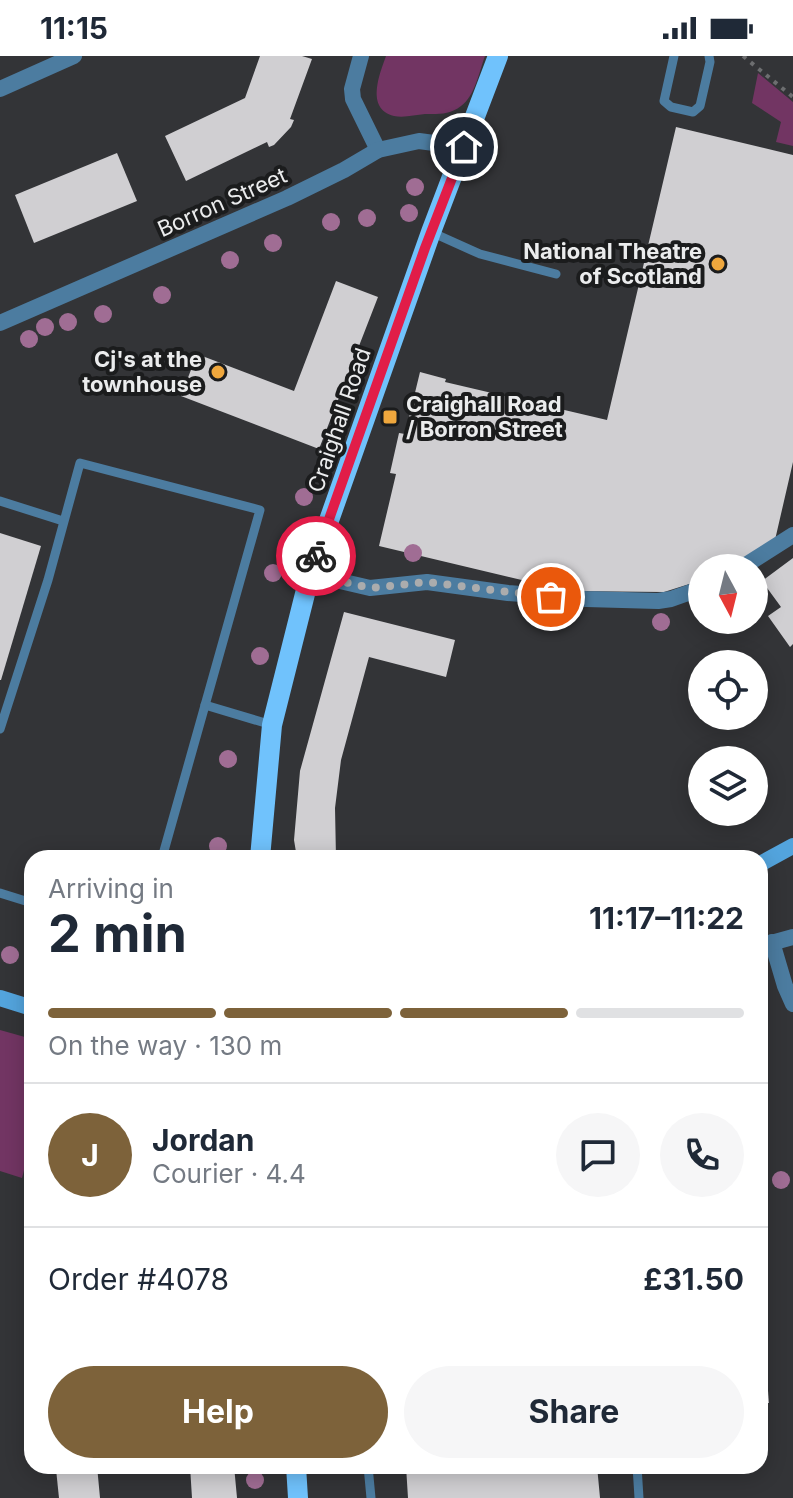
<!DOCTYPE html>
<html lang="en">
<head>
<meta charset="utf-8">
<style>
  body { margin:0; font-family:Inter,sans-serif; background:#f6f6f7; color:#1f2937; height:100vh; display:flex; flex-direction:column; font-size:30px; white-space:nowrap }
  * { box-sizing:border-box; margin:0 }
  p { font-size:26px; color:#747a83 }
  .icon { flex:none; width:44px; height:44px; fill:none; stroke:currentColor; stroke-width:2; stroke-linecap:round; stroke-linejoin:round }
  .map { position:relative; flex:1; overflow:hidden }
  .panel { position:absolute; left:24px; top:794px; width:744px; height:624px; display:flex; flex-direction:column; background:#fff; border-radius:24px; box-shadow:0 4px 20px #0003 }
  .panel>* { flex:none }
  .needle { width:52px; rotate:173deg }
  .controls { position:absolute; left:688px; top:498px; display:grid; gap:16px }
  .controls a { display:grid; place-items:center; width:80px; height:80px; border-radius:50%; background:#fff; box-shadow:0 4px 20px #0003; font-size:40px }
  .pin { position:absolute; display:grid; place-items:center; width:68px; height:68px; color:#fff; margin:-34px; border:4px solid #fff; border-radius:50%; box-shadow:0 2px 8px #0007 }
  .courier { position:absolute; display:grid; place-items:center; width:80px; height:80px; margin:-40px; border:6px solid #e11d48; border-radius:50%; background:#fff; color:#222; box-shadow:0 2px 10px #0007 }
  .head em { font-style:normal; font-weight:700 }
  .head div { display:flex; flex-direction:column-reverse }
  .head { display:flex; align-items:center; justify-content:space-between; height:136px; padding:0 24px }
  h1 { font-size:52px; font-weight:700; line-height:60px }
  .bar { display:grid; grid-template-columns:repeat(4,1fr); gap:12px 8px; align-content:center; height:96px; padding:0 24px }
  .bar i { height:10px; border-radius:6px; background:#e0e1e3 }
  .bar .on { background:#7d623a }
  .bar p { grid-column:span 4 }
  .line { display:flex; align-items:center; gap:20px; padding:0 24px; border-top:2px solid #e0e1e3 }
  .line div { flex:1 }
  .round { display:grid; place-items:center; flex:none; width:84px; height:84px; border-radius:42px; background:#f6f6f7 }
  .button { display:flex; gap:16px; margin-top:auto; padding:16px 24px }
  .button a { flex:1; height:92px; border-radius:48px; background:#7d623a; color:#fff; font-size:32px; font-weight:700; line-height:92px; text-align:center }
  .button a+a { background:#f6f6f7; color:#1f2937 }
  .status { display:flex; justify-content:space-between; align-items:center; height:56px; padding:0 40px; background:#fff; direction:ltr }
  .status svg { height:22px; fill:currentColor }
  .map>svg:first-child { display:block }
  .green { fill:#723563 }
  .building { fill:#d0cfd2 }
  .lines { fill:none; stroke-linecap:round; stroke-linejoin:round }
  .path { stroke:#6d6e70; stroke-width:4; stroke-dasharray:4 6; stroke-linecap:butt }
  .lane { stroke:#4c7ca0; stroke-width:9 }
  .street { stroke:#4c7ca0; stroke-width:16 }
  .secondary { stroke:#53a4dd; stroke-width:16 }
  .primary { stroke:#70c2fc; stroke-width:20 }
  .tree { fill:#a06d94 }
  .done { stroke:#abacad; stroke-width:8; stroke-dasharray:0 14.4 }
  .route { stroke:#e11d48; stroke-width:10 }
  .poi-dot { fill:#efa73d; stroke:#1b1c1d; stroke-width:3 }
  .labels { text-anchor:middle; stroke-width:8; stroke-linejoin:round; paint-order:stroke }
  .street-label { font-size:22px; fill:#ebeced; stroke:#1b1c1d }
  .poi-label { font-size:22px; font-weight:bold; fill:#ebeced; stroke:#1b1c1d; text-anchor:end }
</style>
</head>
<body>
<div class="status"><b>11:15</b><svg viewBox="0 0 49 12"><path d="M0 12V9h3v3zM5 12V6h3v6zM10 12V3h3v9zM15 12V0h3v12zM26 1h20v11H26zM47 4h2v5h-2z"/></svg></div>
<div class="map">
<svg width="793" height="1442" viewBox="0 0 793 1442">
  <rect width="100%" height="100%" fill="#333437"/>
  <!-- green -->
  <g class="green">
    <path d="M386 0H485C479 16 475 40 461 50 450 59 438 58 425 58 415 59 404 62 394 60 365 53 380 17 386 0Z"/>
    <path d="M758 17 793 46V90L776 86 781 66 752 47Z"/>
    <path d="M0 974 32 983V1084L22 1122 0 1115Z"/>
  </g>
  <!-- building -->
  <g class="building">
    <path d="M260 0H302L312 3 290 63 294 64 291 71 274 89 269 91 267 86 186 125 165 80 245 42Z"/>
    <path d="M676 71 793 99V406L775 484 726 512H702V524L664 536 568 535 379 490 396 418 390 417 399 377 405 378 420 316 446 323 445 326 607 364Z"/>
    <path d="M117 97 137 145 34 187 15 139Z"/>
    <path d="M336 225 378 241 319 393 181 340 197 298 294 335Z"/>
    <path d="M0 477 41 490 1 624H0Z"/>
    <path d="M793 502V588L790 591 768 560 781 551 762 525Z"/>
    <path d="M344 556 455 584 446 621 369 601 341 704 335 752 336 802H297L294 784 300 715Z"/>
    <path d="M760 1262H762L769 1347H760Z"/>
    <path d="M97 1410 100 1442H59L56 1413Z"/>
    <path d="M190 1410H234L237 1442H192Z"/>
    <path d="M406 1410H597L600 1442H408Z"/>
  </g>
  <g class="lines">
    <!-- path -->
    <path class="path" d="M743 0 793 41"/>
    <!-- lane -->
    <g class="lane">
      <path d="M674 0 664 45 671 51 693 56 700 50 710 6 709 0"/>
      <path d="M431 176 480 198 556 218"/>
      <path d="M0 445 63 465"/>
      <path d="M205 649 272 669"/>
      <path d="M0 673 48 524 80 407 260 454 162 802"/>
      <path d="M0 837 32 847"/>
      <path d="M368 1410 371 1442"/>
      <path d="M637 1410 639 1442"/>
    </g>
    <!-- street -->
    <g class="street">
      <path d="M361 0 352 33 353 43 378 94"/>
      <path d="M0 33 74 0"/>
      <path d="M0 267 287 142 344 114 378 94 419 85 464 91"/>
      <path d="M741 512 793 479"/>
      <path d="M310 518 370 532 427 526 508 537 586 543 658 545 671 543 702 532"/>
      <path d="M772 886 785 930 793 948"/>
      <path d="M760 890 793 881"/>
    </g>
    <!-- secondary -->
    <g class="secondary">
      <path d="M760 808 793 790"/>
      <path d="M0 942 32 952"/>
    </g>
    <!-- primary -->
    <g class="primary">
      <path d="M260 802 272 669 310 518 431 176 498 0"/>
      <path d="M296 1410 298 1442"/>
    </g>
  </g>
  <!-- trees -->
  <g class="tree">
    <circle cx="415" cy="131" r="9"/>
    <circle cx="409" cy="157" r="9"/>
    <circle cx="367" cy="162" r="9"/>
    <circle cx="331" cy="166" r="9"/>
    <circle cx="273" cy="187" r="9"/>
    <circle cx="230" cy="204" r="9"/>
    <circle cx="162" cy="239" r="9"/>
    <circle cx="103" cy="258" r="9"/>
    <circle cx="68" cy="266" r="9"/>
    <circle cx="45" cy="271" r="9"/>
    <circle cx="29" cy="283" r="9"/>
    <circle cx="304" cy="441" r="9"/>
    <circle cx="413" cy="497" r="9"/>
    <circle cx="273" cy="517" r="9"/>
    <circle cx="661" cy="566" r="9"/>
    <circle cx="260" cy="600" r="9"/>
    <circle cx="228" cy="703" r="9"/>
    <circle cx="218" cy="790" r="9"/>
    <circle cx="10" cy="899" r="9"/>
    <circle cx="781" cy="1124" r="9"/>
    <circle cx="255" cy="1424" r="9"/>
  </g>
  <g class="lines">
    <!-- done -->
    <path class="done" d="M316 500 310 518 370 532 427 526 551 541"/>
    <!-- route -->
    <path class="route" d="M316 500 425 192 464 91"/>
  </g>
  <!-- markers -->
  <g class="poi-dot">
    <circle cx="718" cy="208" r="8"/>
    <circle cx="218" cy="316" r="8"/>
    <rect x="382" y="353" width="16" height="16" rx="4"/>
  </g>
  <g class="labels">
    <!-- street labels -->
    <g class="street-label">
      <text transform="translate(222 146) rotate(-24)" y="8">Borron Street</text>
      <text transform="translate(339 364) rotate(-71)" y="8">Craighall Road</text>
    </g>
    <!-- poi labels -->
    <g class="poi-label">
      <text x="702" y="203">National Theatre<tspan x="702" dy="25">of Scotland</tspan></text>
      <text x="202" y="311">Cj's at the<tspan x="202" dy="25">townhouse</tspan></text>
      <text x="406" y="356" text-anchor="start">Craighall Road<tspan x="406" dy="25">/ Borron Street</tspan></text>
    </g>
  </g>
</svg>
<div class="controls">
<a><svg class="needle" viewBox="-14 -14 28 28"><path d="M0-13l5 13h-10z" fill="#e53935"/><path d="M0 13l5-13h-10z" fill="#747a83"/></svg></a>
<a><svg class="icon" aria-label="locate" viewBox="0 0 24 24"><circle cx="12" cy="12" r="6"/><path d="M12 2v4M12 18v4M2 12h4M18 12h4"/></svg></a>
<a><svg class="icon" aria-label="layers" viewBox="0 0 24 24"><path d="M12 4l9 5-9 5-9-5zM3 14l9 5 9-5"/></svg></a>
</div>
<div class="pin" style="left:551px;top:541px;background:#ea580c"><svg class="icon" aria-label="bag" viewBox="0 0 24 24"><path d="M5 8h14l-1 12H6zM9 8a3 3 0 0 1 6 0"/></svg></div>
<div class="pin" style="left:464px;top:91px;background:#1f2937"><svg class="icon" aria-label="home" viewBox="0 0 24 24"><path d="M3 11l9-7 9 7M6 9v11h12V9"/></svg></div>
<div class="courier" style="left:316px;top:500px"><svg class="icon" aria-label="bike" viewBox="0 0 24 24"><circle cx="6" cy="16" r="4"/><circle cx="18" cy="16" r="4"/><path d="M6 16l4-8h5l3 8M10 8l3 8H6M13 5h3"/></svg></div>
<section class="panel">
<div class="head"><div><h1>2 min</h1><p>Arriving in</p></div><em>11:17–11:22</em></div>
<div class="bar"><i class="on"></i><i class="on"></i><i class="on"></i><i></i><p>On the way · 130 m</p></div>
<div class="line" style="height:144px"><b class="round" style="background:#7d623a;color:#fff">J</b><div><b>Jordan</b><p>Courier · 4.4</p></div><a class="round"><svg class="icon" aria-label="chat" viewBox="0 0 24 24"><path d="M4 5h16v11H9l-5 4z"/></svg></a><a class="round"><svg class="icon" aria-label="phone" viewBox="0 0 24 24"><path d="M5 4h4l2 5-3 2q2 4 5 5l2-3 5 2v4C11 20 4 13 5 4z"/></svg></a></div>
<div class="line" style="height:104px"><div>Order #4078</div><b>£31.50</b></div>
<div class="button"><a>Help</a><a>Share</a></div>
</section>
</div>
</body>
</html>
